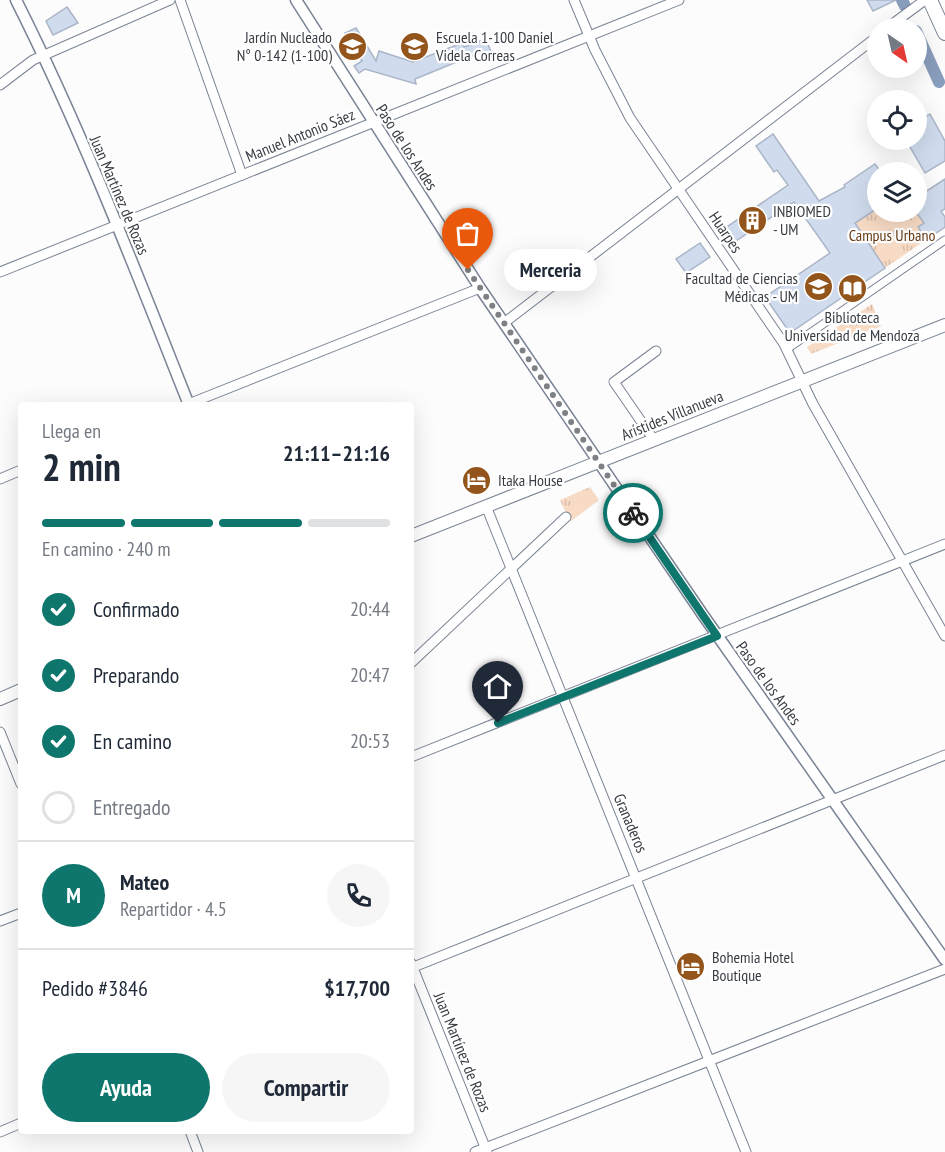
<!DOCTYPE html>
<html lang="es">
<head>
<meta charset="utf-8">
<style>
  body { margin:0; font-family:"PT Sans Narrow",sans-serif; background:#f6f6f7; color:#1f2937; height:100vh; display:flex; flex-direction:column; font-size:22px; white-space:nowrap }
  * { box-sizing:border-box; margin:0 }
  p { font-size:20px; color:#747a83 }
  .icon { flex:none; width:33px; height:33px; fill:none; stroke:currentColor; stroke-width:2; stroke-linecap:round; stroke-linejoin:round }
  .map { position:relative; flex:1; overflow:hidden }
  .side { position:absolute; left:18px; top:402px; width:396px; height:732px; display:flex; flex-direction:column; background:#fff; border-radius:6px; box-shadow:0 6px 24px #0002 }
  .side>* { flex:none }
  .needle { width:39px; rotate:146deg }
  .fabs { position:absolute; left:867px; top:18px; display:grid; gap:12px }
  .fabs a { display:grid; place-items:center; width:60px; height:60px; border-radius:50%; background:#fff; box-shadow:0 6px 24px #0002; font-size:30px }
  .pin { position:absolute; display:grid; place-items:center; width:51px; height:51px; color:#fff; margin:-62px -26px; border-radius:50% 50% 50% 0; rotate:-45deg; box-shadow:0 0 6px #0007 }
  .pin .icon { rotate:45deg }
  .courier { position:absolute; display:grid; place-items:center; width:60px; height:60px; margin:-30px; border:4px solid #0f766e; border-radius:50%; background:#fff; color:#222; box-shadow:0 2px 8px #0007 }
  .bubble { position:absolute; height:42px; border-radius:21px; background:#fff; box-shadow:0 6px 24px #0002; font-size:20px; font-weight:700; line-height:42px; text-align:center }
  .overview em { font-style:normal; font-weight:700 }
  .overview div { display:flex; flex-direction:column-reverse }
  .overview { display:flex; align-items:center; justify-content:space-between; height:102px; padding:0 24px }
  h1 { font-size:39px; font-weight:700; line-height:45px }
  .bar { display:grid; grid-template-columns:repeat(4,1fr); gap:9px 6px; align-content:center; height:72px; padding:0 24px }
  .bar i { height:8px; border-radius:4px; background:#e0e1e3 }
  .bar .on { background:#0f766e }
  .bar p { grid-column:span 4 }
  .line { display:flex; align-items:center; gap:15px; padding:0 24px; border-top:2px solid #e0e1e3 }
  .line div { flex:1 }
  .round { display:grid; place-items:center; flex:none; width:63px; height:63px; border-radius:32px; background:#f6f6f7 }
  ol { padding:0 24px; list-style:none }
  li { display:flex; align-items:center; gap:18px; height:66px }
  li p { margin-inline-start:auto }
  li .icon { padding:6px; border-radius:50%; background:#0f766e; color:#fff; stroke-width:4 }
  li:last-child { color:#747a83 }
  li i { width:33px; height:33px; border:3px solid #e0e1e3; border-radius:50% }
  .button { display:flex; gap:12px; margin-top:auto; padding:12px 24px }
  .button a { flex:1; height:69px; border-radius:36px; background:#0f766e; color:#fff; font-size:24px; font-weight:700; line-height:69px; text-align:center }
  .button a+a { background:#f6f6f7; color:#1f2937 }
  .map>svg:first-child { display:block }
  .grass { fill:url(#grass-tufts) }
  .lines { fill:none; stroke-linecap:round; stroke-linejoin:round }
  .canal { stroke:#899dbc; stroke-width:12 }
  .building { fill:#d0dcee; stroke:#aab5c7; stroke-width:1.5 }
  .pedestrian-casing { stroke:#798394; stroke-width:9 }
  .minor-casing { stroke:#798394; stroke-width:11 }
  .tertiary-casing { stroke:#798394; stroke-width:13 }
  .secondary-casing { stroke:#798394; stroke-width:14 }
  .primary-casing { stroke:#798394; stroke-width:16 }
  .pedestrian { stroke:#fff; stroke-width:7 }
  .minor { stroke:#fff; stroke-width:9 }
  .tertiary { stroke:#fff; stroke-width:10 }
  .secondary { stroke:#fff; stroke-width:12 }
  .primary { stroke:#fff; stroke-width:14 }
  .done { stroke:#7d8084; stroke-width:6; stroke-dasharray:0 10.8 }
  .route { stroke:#0f766e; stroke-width:8 }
  .labels { text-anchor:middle; stroke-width:4.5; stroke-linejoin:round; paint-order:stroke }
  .poi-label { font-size:16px; fill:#383d44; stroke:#fff; text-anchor:start }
  .street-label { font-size:16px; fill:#383d44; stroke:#fff }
  .park-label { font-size:16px; fill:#673b15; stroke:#fff }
</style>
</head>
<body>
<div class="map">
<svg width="945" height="1152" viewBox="0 0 945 1152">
  <defs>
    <pattern id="grass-tufts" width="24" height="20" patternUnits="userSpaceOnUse" patternTransform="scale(1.5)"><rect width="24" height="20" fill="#f8dbc5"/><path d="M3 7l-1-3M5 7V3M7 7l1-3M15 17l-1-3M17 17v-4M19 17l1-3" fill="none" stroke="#d5bdaa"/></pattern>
  </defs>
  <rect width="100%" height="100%" fill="#fcfcfc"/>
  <!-- grass -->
  <g class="grass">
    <path d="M877 208 878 212H916L924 223 918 227 926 240 885 268 855 223Z"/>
    <path d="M872 304 881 326 811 354 807 347Z"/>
    <path d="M590 487 599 500 570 522 560 500Z"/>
  </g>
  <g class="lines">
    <!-- canal -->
    <g class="canal">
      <path d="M902 0 905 6"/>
      <path d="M916 31 939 82"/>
    </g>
  </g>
  <!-- building -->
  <g class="building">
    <path d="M867 0H896L873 11Z"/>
    <path d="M67 7 78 23 53 35 46 21Z"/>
    <path d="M356 28 376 61 379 51 413 62 462 43 464 47 486 39 491 52 482 55 481 52 415 79 416 84 365 69 359 73 354 66 362 61 345 33Z"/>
    <path d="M930 114 945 141V161L925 173 906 140H916V122Z"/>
    <path d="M773 134 819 201 845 187 844 185 875 164 881 172H878V208L855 223 885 268 790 333 765 297 830 253 794 202 730 245 721 231 788 185 777 170 774 172 756 146Z"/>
    <path d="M945 179V209L941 211 945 217V227L926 240 918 227 924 223 916 212V198Z"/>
    <path d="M700 243 710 257 686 273 676 259Z"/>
  </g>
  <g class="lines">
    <defs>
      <path id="pedestrian" d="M787 349 945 240"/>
      <g id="minor">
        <path d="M180 0 242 175"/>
        <path d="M574 0 595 50 630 118 784 344 813 404 945 636"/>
        <path d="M887 28 925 0"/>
        <path d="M0 85 33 60 170 0"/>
        <path d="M0 272 679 0"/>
        <path d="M504 323 878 36"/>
        <path d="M186 405 480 288"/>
        <path d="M654 440 614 382 656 351"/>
        <path d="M0 479 21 470"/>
        <path d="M486 506 746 1152"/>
        <path d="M411 663 566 517"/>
        <path d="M0 732 21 784"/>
        <path d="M411 757 945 544"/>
        <path d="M0 921 21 913"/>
        <path d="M411 963 487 1152"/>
        <path d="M411 968 945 755"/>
        <path d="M190 1131 198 1152"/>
        <path d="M0 1132 21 1123"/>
        <path d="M475 1152 945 969"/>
      </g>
      <g id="tertiary">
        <path d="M16 0C82 131 135 269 189 405"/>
        <path d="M296 0 480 288 703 615 945 960"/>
      </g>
      <g id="secondary">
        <path d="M411 536 945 325"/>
        <path d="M0 699 21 690"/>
      </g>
      <path id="primary" d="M930 0 945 33"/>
    </defs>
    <!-- pedestrian casing -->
    <use href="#pedestrian" class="pedestrian-casing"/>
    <!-- minor casing -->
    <use href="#minor" class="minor-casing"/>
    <!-- tertiary casing -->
    <use href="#tertiary" class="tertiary-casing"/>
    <!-- secondary casing -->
    <use href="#secondary" class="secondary-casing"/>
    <!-- primary casing -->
    <use href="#primary" class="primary-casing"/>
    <!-- pedestrian -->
    <use href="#pedestrian" class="pedestrian"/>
    <!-- minor -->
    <use href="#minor" class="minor"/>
    <!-- tertiary -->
    <use href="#tertiary" class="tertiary"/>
    <!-- secondary -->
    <use href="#secondary" class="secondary"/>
    <!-- primary -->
    <use href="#primary" class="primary"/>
  </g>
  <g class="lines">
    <!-- done -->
    <path class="done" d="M468 270 633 513"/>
    <!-- route -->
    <path class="route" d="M498 723 717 636 633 513"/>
  </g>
  <!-- icons -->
  <defs>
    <symbol id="school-disc" viewBox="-11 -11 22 22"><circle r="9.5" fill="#93551b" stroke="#fff"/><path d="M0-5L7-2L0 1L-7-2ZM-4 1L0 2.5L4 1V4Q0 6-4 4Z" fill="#fff"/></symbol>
    <symbol id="building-disc" viewBox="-11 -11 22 22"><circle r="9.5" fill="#93551b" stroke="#fff"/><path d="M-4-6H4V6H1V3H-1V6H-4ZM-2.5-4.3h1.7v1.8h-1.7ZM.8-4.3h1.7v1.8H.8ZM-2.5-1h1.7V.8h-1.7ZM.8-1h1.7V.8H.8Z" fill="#fff"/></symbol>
    <symbol id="university-disc" viewBox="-11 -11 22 22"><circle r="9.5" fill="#93551b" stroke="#fff"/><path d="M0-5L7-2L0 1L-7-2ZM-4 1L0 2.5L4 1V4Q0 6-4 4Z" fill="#fff"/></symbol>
    <symbol id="library-disc" viewBox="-11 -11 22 22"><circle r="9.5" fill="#93551b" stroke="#fff"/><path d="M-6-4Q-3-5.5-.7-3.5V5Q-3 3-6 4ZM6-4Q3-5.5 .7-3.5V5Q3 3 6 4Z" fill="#fff"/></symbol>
    <symbol id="hotel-disc" viewBox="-11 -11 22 22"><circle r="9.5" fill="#93551b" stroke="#fff"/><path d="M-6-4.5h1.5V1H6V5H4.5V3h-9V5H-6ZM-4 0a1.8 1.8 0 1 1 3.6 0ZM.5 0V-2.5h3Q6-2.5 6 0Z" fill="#fff"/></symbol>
  </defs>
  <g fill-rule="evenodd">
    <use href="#school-disc" x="336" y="30" width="33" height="33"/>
    <use href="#school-disc" x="398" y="30" width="33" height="33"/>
    <use href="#building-disc" x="736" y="204" width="33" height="33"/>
    <use href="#university-disc" x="802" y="270" width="33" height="33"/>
    <use href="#library-disc" x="836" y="272" width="33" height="33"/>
    <use href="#hotel-disc" x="460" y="464" width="33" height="33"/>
    <use href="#hotel-disc" x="674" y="950" width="33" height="33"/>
  </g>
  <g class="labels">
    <!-- poi labels -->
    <g class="poi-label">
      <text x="332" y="43" text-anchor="end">Jardín Nucleado<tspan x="332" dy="18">N° 0-142 (1-100)</tspan></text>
      <text x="436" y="43">Escuela 1-100 Daniel<tspan x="436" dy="18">Videla Correas</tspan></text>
      <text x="773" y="217">INBIOMED<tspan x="773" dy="18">- UM</tspan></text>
      <text x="798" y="284" text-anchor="end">Facultad de Ciencias<tspan x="798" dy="18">Médicas - UM</tspan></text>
      <text x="852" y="323" text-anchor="middle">Biblioteca<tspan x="852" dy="18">Universidad de Mendoza</tspan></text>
      <text x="498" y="486">Itaka House</text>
      <text x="712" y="963">Bohemia Hotel<tspan x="712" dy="18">Boutique</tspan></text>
    </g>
    <!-- street labels -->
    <g class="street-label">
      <text transform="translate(300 135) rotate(-22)" y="6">Manuel Antonio Sáez</text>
      <text transform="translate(407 147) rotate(57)" y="6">Paso de los Andes</text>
      <text transform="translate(120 195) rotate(67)" y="6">Juan Martínez de Rozas</text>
      <text transform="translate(726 232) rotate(56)" y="6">Huarpes</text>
      <text transform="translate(672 415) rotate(-22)" y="6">Arístides Villanueva</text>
      <text transform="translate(769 683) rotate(54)" y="6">Paso de los Andes</text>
      <text transform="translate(631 823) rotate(67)" y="6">Granaderos</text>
      <text transform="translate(463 1052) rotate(68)" y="6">Juan Martínez de Rozas</text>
    </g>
    <!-- park labels -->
    <g class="park-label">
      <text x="892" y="241">Campus Urbano</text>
    </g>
  </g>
</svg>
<div class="fabs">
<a><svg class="needle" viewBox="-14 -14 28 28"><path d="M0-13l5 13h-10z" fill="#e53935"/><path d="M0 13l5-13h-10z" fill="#747a83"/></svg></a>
<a><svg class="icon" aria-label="locate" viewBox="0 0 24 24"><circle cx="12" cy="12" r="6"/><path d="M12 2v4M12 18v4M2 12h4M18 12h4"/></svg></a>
<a><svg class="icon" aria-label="layers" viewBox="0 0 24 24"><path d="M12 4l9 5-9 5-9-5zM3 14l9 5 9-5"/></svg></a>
</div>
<div class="pin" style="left:468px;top:270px;background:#ea580c"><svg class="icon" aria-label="bag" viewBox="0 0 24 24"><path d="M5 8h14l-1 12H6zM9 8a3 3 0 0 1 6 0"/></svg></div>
<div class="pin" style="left:498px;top:723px;background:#1f2937"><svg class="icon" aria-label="home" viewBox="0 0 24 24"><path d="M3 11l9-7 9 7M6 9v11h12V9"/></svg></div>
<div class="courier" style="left:633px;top:513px"><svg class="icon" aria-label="bike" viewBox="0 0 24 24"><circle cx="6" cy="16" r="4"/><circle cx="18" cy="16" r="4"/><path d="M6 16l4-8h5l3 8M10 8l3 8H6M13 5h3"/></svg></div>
<div class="bubble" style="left:504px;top:249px;width:93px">Merceria</div>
<section class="side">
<div class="overview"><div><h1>2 min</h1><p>Llega en</p></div><em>21:11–21:16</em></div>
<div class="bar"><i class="on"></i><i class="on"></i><i class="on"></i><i></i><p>En camino · 240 m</p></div>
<ol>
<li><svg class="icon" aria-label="check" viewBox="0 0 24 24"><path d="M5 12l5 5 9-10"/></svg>Confirmado<p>20:44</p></li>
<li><svg class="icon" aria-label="check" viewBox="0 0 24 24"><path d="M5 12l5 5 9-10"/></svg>Preparando<p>20:47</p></li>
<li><svg class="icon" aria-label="check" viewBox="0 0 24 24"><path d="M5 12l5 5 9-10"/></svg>En camino<p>20:53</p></li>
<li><i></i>Entregado</li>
</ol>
<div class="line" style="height:108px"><b class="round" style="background:#0f766e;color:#fff">M</b><div><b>Mateo</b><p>Repartidor · 4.5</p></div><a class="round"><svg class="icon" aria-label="phone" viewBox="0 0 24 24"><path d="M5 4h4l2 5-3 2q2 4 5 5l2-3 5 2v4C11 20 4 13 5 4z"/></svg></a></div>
<div class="line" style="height:78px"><div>Pedido #3846</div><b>$17,700</b></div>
<div class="button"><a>Ayuda</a><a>Compartir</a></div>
</section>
</div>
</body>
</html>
